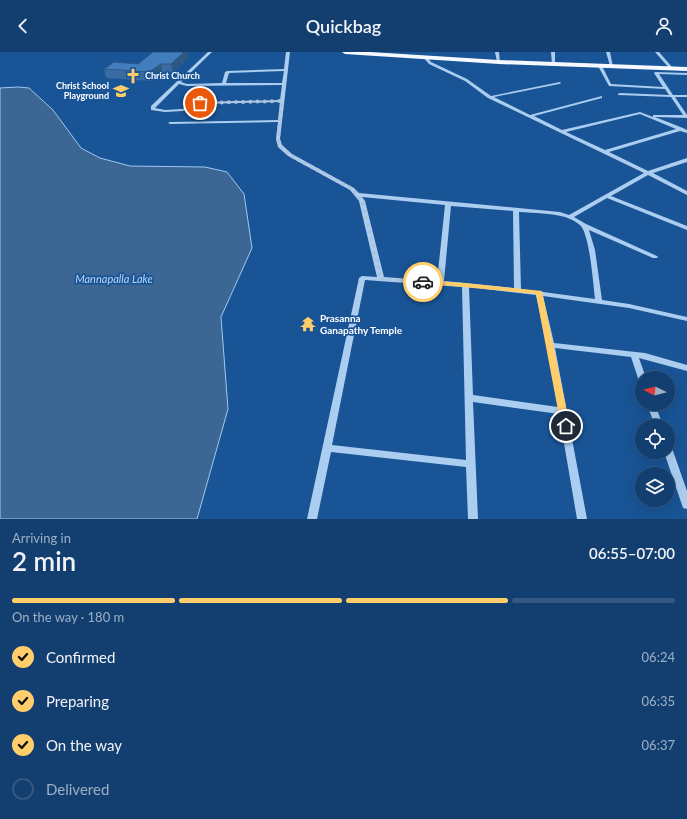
<!DOCTYPE html>
<html lang="en">
<head>
<meta charset="utf-8">
<style>
  body { margin:0; font-family:Lato,sans-serif; background:#204a78; color:#f1f3f6; height:100vh; display:flex; flex-direction:column; font-size:15px; white-space:nowrap }
  * { box-sizing:border-box; margin:0 }
  p { font-size:13px; color:#9dafc3 }
  .icon { flex:none; width:22px; height:22px; fill:none; stroke:currentColor; stroke-width:2; stroke-linecap:round; stroke-linejoin:round }
  .map { position:relative; height:467px; overflow:hidden }
  .sheet { display:flex; flex-direction:column; background:#133f70; flex:1 }
  .sheet>* { flex:none }
  .needle { width:26px; rotate:276deg }
  .controls { position:absolute; left:635px; top:319px; display:grid; gap:8px }
  .controls a { display:grid; place-items:center; width:40px; height:40px; border-radius:50%; background:#133f70; box-shadow:0 4px 16px #0002,0 0 0 1px #325883; font-size:20px }
  .pin { position:absolute; display:grid; place-items:center; width:34px; height:34px; color:#fff; margin:-17px; border:2px solid #fff; border-radius:50%; box-shadow:0 1px 4px #0007 }
  .courier { position:absolute; display:grid; place-items:center; width:40px; height:40px; margin:-20px; border:3px solid #ffce6b; border-radius:50%; background:#fff; color:#222; box-shadow:0 1px 5px #0007 }
  .head em { font-style:normal; font-weight:600 }
  .head div { display:flex; flex-direction:column-reverse }
  .head { display:flex; align-items:center; justify-content:space-between; height:68px; padding:0 12px }
  h1 { font-size:26px; font-weight:600; line-height:30px }
  .bar { display:grid; grid-template-columns:repeat(4,1fr); gap:6px 4px; align-content:center; height:48px; padding:0 12px }
  .bar i { height:5px; border-radius:3px; background:#325883 }
  .bar .on { background:#ffce6b }
  .bar p { grid-column:span 4 }
  ol { padding:0 12px; list-style:none }
  li { display:flex; align-items:center; gap:12px; height:44px }
  li p { margin-inline-start:auto }
  li .icon { padding:4px; border-radius:50%; background:#ffce6b; color:#111; stroke-width:4 }
  li:last-child { color:#9dafc3 }
  li i { width:22px; height:22px; border:2px solid #325883; border-radius:50% }
  header { display:flex; justify-content:space-between; align-items:center; height:52px; padding:0 12px; background:#133f70; font-size:18px; font-weight:600 }
  .map>svg:first-child { display:block }
  .water { fill:#3c6795; stroke:#9ec9f2 }
  .lines { fill:none; stroke-linecap:round; stroke-linejoin:round }
  .minor { fill:#abcdf0; fill-rule:evenodd }
  .major { fill:#f5f9ff; fill-rule:evenodd }
  .wall { fill:#396ca3 }
  .shaded-wall { fill:#2e5884 }
  .building { fill:#427ebd; stroke:#2e5884 }
  .route { fill:#ffce6b }
  .done { stroke:#aec3da; stroke-width:4; stroke-dasharray:0 7.2 }
  .labels { text-anchor:middle; stroke-width:3.5; stroke-linejoin:round; paint-order:stroke }
  .far-poi-label { font-size:9px; font-weight:bold; fill:#fff; stroke:#195496; text-anchor:start }
  .poi-label { font-size:10px; font-weight:bold; fill:#fff; stroke:#195496; text-anchor:start }
  .water-label { font-size:11px; font-style:italic; fill:#b8d7f7; stroke:#195496 }
</style>
</head>
<body>
<header><svg class="icon" aria-label="back" viewBox="0 0 24 24"><path d="M15 5l-7 7 7 7"/></svg>Quickbag<svg class="icon" aria-label="person" viewBox="0 0 24 24"><circle cx="12" cy="8" r="4"/><path d="M4 21q1-7 8-7t8 7"/></svg></header>
<div class="map">
<svg width="687" height="467" viewBox="0 0 687 467">
  <rect width="100%" height="100%" fill="#195496"/>
  <!-- water -->
  <path class="water" d="M18 35 29 36 53 58 81 96 100 106 130 114 205 115 227 120 244 142 252 196 221 265 228 357 197 467H0V36Z"/>
  <g class="lines">
    <!-- minor -->
    <g class="minor">
      <path d="M208 0H212L181 30 187 32 222 31 225 20 227 19 284 17 286 0H290L280 87 282 93 292 102 354 136 359 141 560 160 569 163 644 121 488 46 465 29 429 12 423 5 424 4H426L431 10 467 27 491 44 560 30 561 31 559 32 494 45 530 63 602 44V46L534 64 562 78 640 60 653 65V63H683L671 45 618 43V42L620 41 669 43 665 37 609 34 598 14 599 13 602 14 611 32 663 35 654 21 655 20 687 21V23L659 22 673 43H687V45H675L687 63V66L655 65 683 76 687 78V81L680 79 609 100 648 119 687 106V110L653 121 687 139V143L648 123 611 144 687 174V178L607 146 574 165 586 172 657 204 658 205 657 206H653L589 178 595 198 602 248 629 252 687 265V269L629 256 543 244 554 291 645 301 687 313V319L639 306 646 326H642V329L639 328 638 326 631 305 555 296 587 467H577L559 362 473 350 478 467H468L466 415 331 400 317 467H307L359 226 362 224 377 225 359 149 350 138 288 104 278 95 276 87 278 70 170 72 168 71 170 70 278 68 280 50 201 52 183 59 165 60 151 58V54ZM284 19 282 31H226L229 21ZM179 32 187 34 282 33 280 48 200 50 182 57 165 58 155 56ZM640 62 676 77 605 98 566 80ZM362 145 445 153 437 229 384 225 365 149ZM451 154 513 159 514 236 444 229ZM519 160C534 161 551 161 565 165 571 167 577 170 581 174 590 186 593 231 595 247L521 237ZM365 228 462 235 466 408 332 393ZM469 235 536 243 547 293 558 355 473 343Z"/>
      <path d="M495 0H499L500 11 497 10Z"/>
      <path d="M551 0H555V13L552 12Z"/>
      <path d="M606 0H610L613 15 610 14Z"/>
      <path d="M655 0H659L672 15V17H670Z"/>
      <path d="M647 352H655L663 374H655Z"/>
      <path d="M668 395 671 396 673 399 687 439V457L683 456 682 453 664 400H668Z"/>
    </g>
    <!-- major -->
    <path class="major" d="M342 0H370L499 8 687 15V19L499 12 345 2Z"/>
  </g>
  <!-- wall -->
  <path class="wall" d="M189 5 173 21 162 20 151 29 106 26 104 17 138 12Z"/>
  <!-- shaded-wall -->
  <g class="shaded-wall">
    <path d="M184 0H188L189 5 173 21 171 12Z"/>
    <path d="M161 12 162 20 151 29 149 20Z"/>
  </g>
  <!-- building -->
  <path class="building" d="M153 0H184L171 12H161L149 20 104 17 114 10 138 12Z"/>
  <!-- route -->
  <path class="route" d="M423 228 465 231 542 239 570 374 568 376 566 377 561 374 536 242 420 231V229Z"/>
  <g class="lines">
    <!-- done -->
    <path class="done" d="M200 51 282 49 278 87 280 94 290 103 352 137 362 149 381 227 423 230"/>
  </g>
  <!-- icons -->
  <defs>
    <symbol id="church-bare" viewBox="-9 -9 18 18"><path d="M-1.2-6h2.4v3.5h3.3v2.4h-3.3V6h-2.4V-.1h-3.3v-2.4h3.3Z" fill="#ffce6b" stroke="#195496" stroke-width="2.5" paint-order="stroke"/></symbol>
    <symbol id="school-bare" viewBox="-9 -9 18 18"><path d="M0-5L7-2L0 1L-7-2ZM-4 1L0 2.5L4 1V4Q0 6-4 4Z" fill="#ffce6b" stroke="#195496" stroke-width="2.5" paint-order="stroke"/></symbol>
    <symbol id="temple-bare" viewBox="-9 -9 18 18"><path d="M0-6L5-2H3V0L6.5 2.5H4V6H1.5V3h-3V6H-4V2.5H-6.5L-3 0V-2H-5Z" fill="#ffce6b" stroke="#195496" stroke-width="2.5" paint-order="stroke"/></symbol>
  </defs>
  <g fill-rule="evenodd">
    <use href="#church-bare" x="122" y="13" width="22" height="22"/>
    <use href="#school-bare" x="110" y="28" width="22" height="22"/>
    <use href="#temple-bare" x="297" y="261" width="22" height="22"/>
  </g>
  <g class="labels">
    <!-- far-poi labels -->
    <g class="far-poi-label">
      <text x="145" y="27">Christ Church</text>
      <text x="109" y="37" text-anchor="end">Christ School<tspan x="109" dy="10">Playground</tspan></text>
    </g>
    <!-- poi labels -->
    <g class="poi-label">
      <text x="320" y="270">Prasanna<tspan x="320" dy="12">Ganapathy Temple</tspan></text>
    </g>
    <!-- water labels -->
    <g class="water-label">
      <text x="114" y="231">Mannapalla Lake</text>
    </g>
  </g>
</svg>
<div class="controls">
<a><svg class="needle" viewBox="-14 -14 28 28"><path d="M0-13l5 13h-10z" fill="#e53935"/><path d="M0 13l5-13h-10z" fill="#9dafc3"/></svg></a>
<a><svg class="icon" aria-label="locate" viewBox="0 0 24 24"><circle cx="12" cy="12" r="6"/><path d="M12 2v4M12 18v4M2 12h4M18 12h4"/></svg></a>
<a><svg class="icon" aria-label="layers" viewBox="0 0 24 24"><path d="M12 4l9 5-9 5-9-5zM3 14l9 5 9-5"/></svg></a>
</div>
<div class="pin" style="left:200px;top:51px;background:#ea580c"><svg class="icon" aria-label="bag" viewBox="0 0 24 24"><path d="M5 8h14l-1 12H6zM9 8a3 3 0 0 1 6 0"/></svg></div>
<div class="pin" style="left:566px;top:374px;background:#1f2937"><svg class="icon" aria-label="home" viewBox="0 0 24 24"><path d="M3 11l9-7 9 7M6 9v11h12V9"/></svg></div>
<div class="courier" style="left:423px;top:230px"><svg class="icon" aria-label="car" viewBox="0 0 24 24"><path d="M5 17H2v-5l4-1 3-4h7l3 4 3 1v5h-3M9 17h6M6 11h13"/><circle cx="7" cy="17" r="2"/><circle cx="17" cy="17" r="2"/></svg></div>
</div>
<section class="sheet">
<div class="head"><div><h1>2 min</h1><p>Arriving in</p></div><em>06:55–07:00</em></div>
<div class="bar"><i class="on"></i><i class="on"></i><i class="on"></i><i></i><p>On the way · 180 m</p></div>
<ol>
<li><svg class="icon" aria-label="check" viewBox="0 0 24 24"><path d="M5 12l5 5 9-10"/></svg>Confirmed<p>06:24</p></li>
<li><svg class="icon" aria-label="check" viewBox="0 0 24 24"><path d="M5 12l5 5 9-10"/></svg>Preparing<p>06:35</p></li>
<li><svg class="icon" aria-label="check" viewBox="0 0 24 24"><path d="M5 12l5 5 9-10"/></svg>On the way<p>06:37</p></li>
<li><i></i>Delivered</li>
</ol>
</section>
</body>
</html>
